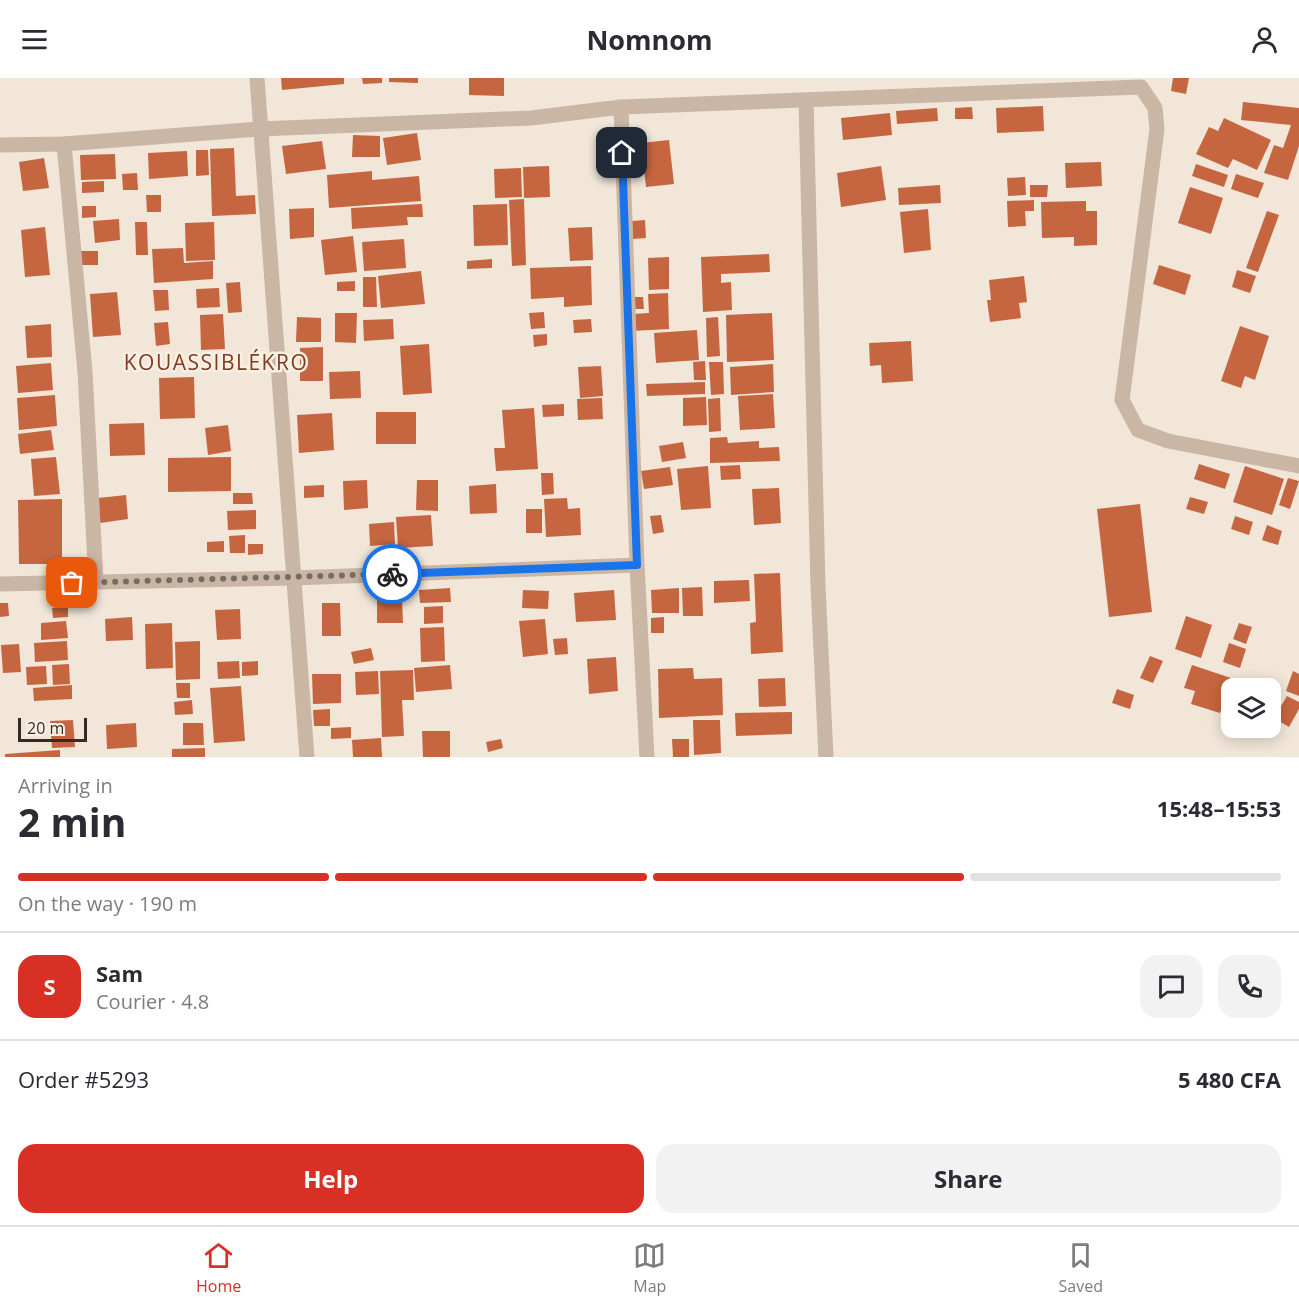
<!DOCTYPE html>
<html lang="en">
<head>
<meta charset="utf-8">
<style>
  body { margin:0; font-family:"Open Sans",sans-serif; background:#f2f2f3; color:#2b2b33; height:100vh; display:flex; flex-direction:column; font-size:22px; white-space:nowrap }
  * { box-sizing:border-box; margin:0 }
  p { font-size:20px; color:#7c7c81 }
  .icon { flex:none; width:33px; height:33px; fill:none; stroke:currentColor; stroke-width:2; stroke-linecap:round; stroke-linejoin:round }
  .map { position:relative; height:679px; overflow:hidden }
  .details { display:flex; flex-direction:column; background:#fff; flex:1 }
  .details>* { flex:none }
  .controls { position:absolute; left:1221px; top:600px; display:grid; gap:12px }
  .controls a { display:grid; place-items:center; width:60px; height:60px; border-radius:12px; background:#fff; box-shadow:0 3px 15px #0003; font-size:30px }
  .scale { position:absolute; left:18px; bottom:15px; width:69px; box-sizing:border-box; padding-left:6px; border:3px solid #342b26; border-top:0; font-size:16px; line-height:21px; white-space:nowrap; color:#342b26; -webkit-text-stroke:4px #f9f0e4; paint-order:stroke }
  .pin { position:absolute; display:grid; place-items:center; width:51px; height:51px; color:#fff; margin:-26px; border-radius:12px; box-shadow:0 3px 9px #0006 }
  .courier { position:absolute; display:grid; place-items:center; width:60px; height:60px; margin:-30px; border:4px solid #1a73e8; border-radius:50%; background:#fff; color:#222; box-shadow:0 2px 8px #0007 }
  .summary em { font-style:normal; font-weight:700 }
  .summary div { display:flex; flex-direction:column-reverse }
  .summary { display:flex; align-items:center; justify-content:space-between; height:102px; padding:0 18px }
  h1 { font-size:39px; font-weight:700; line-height:45px }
  .bar { display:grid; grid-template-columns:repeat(4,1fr); gap:9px 6px; align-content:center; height:72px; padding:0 18px }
  .bar i { height:8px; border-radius:4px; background:#e1e1e2 }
  .bar .current { background:#d93025 }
  .bar p { grid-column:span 4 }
  .line { display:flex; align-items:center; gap:15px; padding:0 18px; border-top:2px solid #e1e1e2 }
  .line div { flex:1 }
  .round { display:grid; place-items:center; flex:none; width:63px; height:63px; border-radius:18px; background:#f2f2f3 }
  .primary-button { display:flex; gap:12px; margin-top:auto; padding:12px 18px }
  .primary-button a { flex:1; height:69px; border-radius:18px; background:#d93025; color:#fff; font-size:24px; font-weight:700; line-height:69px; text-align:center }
  .primary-button a+a { background:#f2f2f3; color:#2b2b33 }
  header { display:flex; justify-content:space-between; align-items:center; height:78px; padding:0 18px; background:#fff; font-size:27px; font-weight:700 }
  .menu { display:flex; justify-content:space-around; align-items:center; height:84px; border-top:2px solid #e1e1e2; background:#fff; font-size:16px; color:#7c7c81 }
  .menu a { display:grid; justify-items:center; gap:3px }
  .menu .current { color:#d93025 }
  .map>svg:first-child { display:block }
  .building { fill:#c66640 }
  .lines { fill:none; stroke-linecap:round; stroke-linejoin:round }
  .minor { stroke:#c9b6a4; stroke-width:15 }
  .done { stroke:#766c64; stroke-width:6; stroke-dasharray:0 10.8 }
  .route { stroke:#1a73e8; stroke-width:8 }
  .labels { text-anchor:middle; stroke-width:5; stroke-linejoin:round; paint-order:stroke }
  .quarter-label { font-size:21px; letter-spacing:1.5px; fill:#833a1f; stroke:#f9f0e4 }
</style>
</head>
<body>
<header><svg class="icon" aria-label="menu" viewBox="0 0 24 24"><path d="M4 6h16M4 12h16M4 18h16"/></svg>Nomnom<svg class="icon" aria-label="person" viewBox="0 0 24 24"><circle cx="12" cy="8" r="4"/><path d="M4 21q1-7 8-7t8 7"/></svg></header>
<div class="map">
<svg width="1299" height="679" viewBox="0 0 1299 679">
  <rect width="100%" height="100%" fill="#f1e6d8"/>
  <!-- building -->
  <g class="building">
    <path d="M281 0H344V6L282 12Z"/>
    <path d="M362 0H382V5L363 6Z"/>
    <path d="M389 0H418V5L389 4Z"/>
    <path d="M469 0H504V18L469 17Z"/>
    <path d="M1173 0H1189L1186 16 1171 13Z"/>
    <path d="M1243 24 1299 30V68L1288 102 1264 95 1274 67 1283 70 1291 47 1241 42Z"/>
    <path d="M1043 28 1044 53 997 55 996 30Z"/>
    <path d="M972 29 973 41H955V30Z"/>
    <path d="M937 30 938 43 897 46 896 33Z"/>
    <path d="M890 35 892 57 843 62 841 40Z"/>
    <path d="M1224 40 1271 62 1257 92 1233 81 1228 90 1196 76 1209 49 1218 53Z"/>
    <path d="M417 55 421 82 387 87 383 60Z"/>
    <path d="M353 57 380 58V79H352Z"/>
    <path d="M669 62 674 106 646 109 641 65Z"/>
    <path d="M322 63 326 91 286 96 282 68Z"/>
    <path d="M234 70 236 118 255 117 256 136 212 138 210 71Z"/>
    <path d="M196 72H208L209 97 196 98Z"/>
    <path d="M187 73 188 98 149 101 148 75Z"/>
    <path d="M115 76 116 101 81 102 80 77Z"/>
    <path d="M44 80 49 110 23 113 19 84Z"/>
    <path d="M1101 84 1102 108 1066 110 1065 85Z"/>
    <path d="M1196 86 1228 97 1224 109 1192 98Z"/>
    <path d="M549 88 550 119 524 120 523 89Z"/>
    <path d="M881 88 886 122 841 129 837 95Z"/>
    <path d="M521 90 522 119 495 120 494 91Z"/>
    <path d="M372 93V102L419 98 421 123 329 130 327 97Z"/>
    <path d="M137 95 138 112H123L122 96Z"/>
    <path d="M1236 96 1264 105 1258 120 1231 111Z"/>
    <path d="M1025 99 1026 117 1008 118 1007 100Z"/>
    <path d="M104 103V114L82 115V104Z"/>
    <path d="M940 107 941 125 899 127 898 110Z"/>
    <path d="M1030 107H1048L1047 119H1030Z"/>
    <path d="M1190 109 1223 120 1211 156 1178 145Z"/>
    <path d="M146 117H161V134H147Z"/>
    <path d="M524 121 526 187 512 188 509 122Z"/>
    <path d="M1034 122V133H1025L1026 148 1008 149 1007 123Z"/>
    <path d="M1086 123V133H1097V167L1074 168V159L1042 160 1041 124Z"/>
    <path d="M422 126 423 139H407L408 147 352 151 351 130Z"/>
    <path d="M507 126 508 167 474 168 473 127Z"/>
    <path d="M82 128H96V139L82 140Z"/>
    <path d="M314 130V159L290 161 289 131Z"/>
    <path d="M928 131 931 172 904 175 900 134Z"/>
    <path d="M1267 133 1279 137 1258 194 1246 190Z"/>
    <path d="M119 141 120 162 95 165 93 143Z"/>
    <path d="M645 142 646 160 633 161 632 143Z"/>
    <path d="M135 144H147L148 177H136Z"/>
    <path d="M214 144 215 182 186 183 185 145Z"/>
    <path d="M45 149 50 197 25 199 21 152Z"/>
    <path d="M592 149 593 182 570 183 568 150Z"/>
    <path d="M353 158 357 194 325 197 321 162Z"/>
    <path d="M404 161 406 190 364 193 362 164Z"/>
    <path d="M183 170 184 185 213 183V201L154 205 152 171Z"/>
    <path d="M81 173H98V187H82Z"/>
    <path d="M769 176 770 194 721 196V205L731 204 732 232 703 234 701 179Z"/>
    <path d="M669 179V211L649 212 648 180Z"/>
    <path d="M492 181V190L467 191V183Z"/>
    <path d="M1159 187 1191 197 1185 217 1153 206Z"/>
    <path d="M591 188 592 227 564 229V219L531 221 530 190Z"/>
    <path d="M1237 192 1256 198 1250 215 1232 209Z"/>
    <path d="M421 193 425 226 381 230 378 198Z"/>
    <path d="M1024 198 1027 224 1019 225 1021 240 990 244 987 222H991L989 202Z"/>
    <path d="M363 199H376L377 229H363Z"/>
    <path d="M355 203V213H337V204Z"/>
    <path d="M240 204 242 234 228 235 226 205Z"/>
    <path d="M219 210 220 229 197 230 196 211Z"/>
    <path d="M153 212H168L169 232 155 233Z"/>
    <path d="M117 214 121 257 93 259 90 216Z"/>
    <path d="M668 215 669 251 632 253V236L649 235 648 216Z"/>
    <path d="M632 219H643L644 231H632Z"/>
    <path d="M544 234 545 250 531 251 529 235Z"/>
    <path d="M335 235H357L356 265 335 264Z"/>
    <path d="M772 235 774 282 727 284 726 237Z"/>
    <path d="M223 236 225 271 201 272 200 237Z"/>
    <path d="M297 239 321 240V264H296Z"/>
    <path d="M718 239 720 278 707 279 706 240Z"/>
    <path d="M393 241 394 261 364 263 363 242Z"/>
    <path d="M591 241 592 254 574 255 573 242Z"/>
    <path d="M168 244 170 266 156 268 154 245Z"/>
    <path d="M51 246 52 279 27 280 25 248Z"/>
    <path d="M1240 248 1269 258 1255 302 1245 298 1241 310 1221 303Z"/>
    <path d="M697 252 699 282 656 285 654 255Z"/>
    <path d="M547 256V267L534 269 533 257Z"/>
    <path d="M911 263 913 303 882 305 881 287 870 288 869 265Z"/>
    <path d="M429 266 432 315 403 317 400 268Z"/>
    <path d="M323 269V303H300V270Z"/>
    <path d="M705 283 706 302H694L693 284Z"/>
    <path d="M709 284H723L724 316 711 317Z"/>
    <path d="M51 285 53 312 18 315 16 288Z"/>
    <path d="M773 286 774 314 731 317 730 289Z"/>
    <path d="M601 288 603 318 580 320 578 289Z"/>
    <path d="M360 293 361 320 330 321 329 294Z"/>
    <path d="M194 299 195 340 160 341 159 300Z"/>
    <path d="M705 304V316L647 318 646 306Z"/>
    <path d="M773 316 775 350 740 352 738 318Z"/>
    <path d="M55 317 57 348 19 352 17 320Z"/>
    <path d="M706 319 707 347 683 348V320Z"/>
    <path d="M602 320 603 341 578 342 577 321Z"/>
    <path d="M720 320 721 353 709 354 708 321Z"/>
    <path d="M564 326V338L543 339 542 327Z"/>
    <path d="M534 330 538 391 496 393 494 370H505L502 332Z"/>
    <rect x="376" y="334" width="40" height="32"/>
    <path d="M332 335 334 372 299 375 297 337Z"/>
    <path d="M144 345 145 377 110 378 109 346Z"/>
    <path d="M228 347 231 373 208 377 205 350Z"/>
    <path d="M51 352 54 372 20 376 18 356Z"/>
    <path d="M727 359 728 365 759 363V370L779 369 780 383 710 385V360Z"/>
    <path d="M683 364 686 380 662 384 659 368Z"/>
    <path d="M56 379 60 416 34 418 31 381Z"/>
    <path d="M231 379V413L168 414V380Z"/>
    <path d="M1199 386 1230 396 1225 411 1194 401Z"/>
    <path d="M740 387 741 401 721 402 720 388Z"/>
    <path d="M708 388 711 430 681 432 677 391Z"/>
    <path d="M1245 388 1284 401 1272 437 1233 424Z"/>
    <path d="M670 389 673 407 644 411 641 393Z"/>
    <path d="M541 395H553L554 416 542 417Z"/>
    <path d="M1288 400 1299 403 1290 431 1279 427Z"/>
    <path d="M367 402 368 430 344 432 343 403Z"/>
    <path d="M417 402H438V433L416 432Z"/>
    <path d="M496 406 497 435 470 436 469 408Z"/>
    <path d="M324 407V419L304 420V408Z"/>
    <path d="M779 410 781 445 754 447 752 411Z"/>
    <path d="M233 415H252L253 426H233Z"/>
    <path d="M126 417 128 441 100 445 98 420Z"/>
    <path d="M1190 419 1208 424 1204 436 1186 431Z"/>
    <path d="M567 420 568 431 580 430 581 457 546 459 544 421Z"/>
    <path d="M62 421V486H19L18 422Z"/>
    <path d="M1140 426 1152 534 1109 539 1097 431Z"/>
    <rect x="526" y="431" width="16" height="24"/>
    <path d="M256 432V451L228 452 227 433Z"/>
    <path d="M431 437 433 468 398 470 396 439Z"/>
    <path d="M661 437 664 454 653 456 650 438Z"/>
    <path d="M1235 438 1253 444 1249 457 1231 451Z"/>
    <path d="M394 444 395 466 370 468 369 446Z"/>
    <path d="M1267 447 1282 453 1278 467 1262 462Z"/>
    <path d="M245 457V475H230L229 458Z"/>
    <path d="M224 463V474H207V464Z"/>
    <path d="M248 466H263V476L248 477Z"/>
    <path d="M780 495 783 574 751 576 750 545 756 544 754 496Z"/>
    <path d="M749 502 750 523 714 525V503Z"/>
    <path d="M702 509 703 538H683L682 510Z"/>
    <path d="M450 510 451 524 420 525 419 512Z"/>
    <path d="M679 510V535H652L651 512Z"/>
    <path d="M523 512 549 513 548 531 522 530Z"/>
    <path d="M614 512 616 542 576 544 574 515Z"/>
    <path d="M377 521H402L403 545H377Z"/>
    <path d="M0 525H8L9 538 0 539Z"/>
    <path d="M322 525H340L341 558H322Z"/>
    <path d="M443 528V545L424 546V529Z"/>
    <path d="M68 529V539L53 540 52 530Z"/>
    <path d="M240 531 241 561 217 562 215 532Z"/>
    <path d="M1186 538 1212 547 1201 580 1175 571Z"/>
    <path d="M132 539 133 562 106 563 105 541Z"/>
    <path d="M664 539V555H651V540Z"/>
    <path d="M545 541 548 576 523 579 519 543Z"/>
    <path d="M66 543 68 560 41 562V545Z"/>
    <path d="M172 545 173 590 146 591 145 546Z"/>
    <path d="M1239 545 1252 549 1246 566 1233 561Z"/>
    <path d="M444 549 445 583 421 584 420 550Z"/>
    <path d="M567 560 568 576 555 577 553 561Z"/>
    <path d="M67 563 68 582 35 584 34 565Z"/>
    <path d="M200 563V601L176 602 175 564Z"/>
    <path d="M1229 565 1246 571 1240 590 1223 584Z"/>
    <path d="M19 566 21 594 3 595 1 567Z"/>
    <path d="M371 570 374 582 354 586 351 574Z"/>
    <path d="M1150 578 1163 583 1153 605 1140 600Z"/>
    <path d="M616 579 618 613 589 616 587 581Z"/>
    <path d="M239 583 240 600 218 601 217 584Z"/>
    <path d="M258 583V597L242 598V584Z"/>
    <path d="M69 586 70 606 53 607 52 587Z"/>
    <path d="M450 587 452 611 416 614 414 590Z"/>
    <path d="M1192 587 1231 600 1220 635 1191 626 1195 613 1184 610Z"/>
    <path d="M46 588 47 606 27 607 26 589Z"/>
    <path d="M693 590 694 601 722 600 723 637 659 640 658 591Z"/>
    <path d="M413 592 414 622H402L404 658 382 659 380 593Z"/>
    <path d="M378 593 379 616 356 617 355 594Z"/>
    <path d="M1293 593 1299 596V618L1286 613Z"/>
    <path d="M312 596H341V625L313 626Z"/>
    <path d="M785 600 786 628 759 629 758 601Z"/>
    <path d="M176 605H190V620H177Z"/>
    <path d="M72 607V621L34 623 33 610Z"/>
    <path d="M241 608 245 663 214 665 210 610Z"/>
    <path d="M1117 611 1134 617 1130 631 1112 625Z"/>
    <path d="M1287 618 1299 624V631L1289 649 1274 640Z"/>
    <path d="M192 622 193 636 175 637 174 624Z"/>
    <path d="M330 631V648H314L313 632Z"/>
    <path d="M792 634V656L736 658 735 635Z"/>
    <path d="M73 642 75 669 52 670 50 643Z"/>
    <path d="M693 642H720L721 675 694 677Z"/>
    <path d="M136 645 137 669 107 671 106 647Z"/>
    <path d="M183 645H203L204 667H183Z"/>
    <path d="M351 649V660L331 661V650Z"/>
    <path d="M422 653H450V679H423Z"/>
    <path d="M381 660 382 679H353L352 662Z"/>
    <path d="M501 661 503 670 488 674 486 664Z"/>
    <path d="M672 661H689V679H673Z"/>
    <path d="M205 670V679H172V671Z"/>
    <path d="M60 672V679H5V676Z"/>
  </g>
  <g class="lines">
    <!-- minor -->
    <g class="minor">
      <path d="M257 0 307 679"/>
      <path d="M806 23 818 508 826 679"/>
      <path d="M621 29 637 487"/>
      <path d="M64 66 85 294 96 504"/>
      <path d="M0 67 64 66 260 51 531 40 621 29 1141 9 1155 30 1157 51 1122 322 1138 352 1168 363 1299 388"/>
      <path d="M0 506 295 500 637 487 647 679"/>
    </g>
  </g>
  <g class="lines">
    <!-- done -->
    <path class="done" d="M72 505 392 496"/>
    <!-- route -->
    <path class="route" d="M392 496 637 487 622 75"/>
  </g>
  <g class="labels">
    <!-- quarter labels -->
    <g class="quarter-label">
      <text x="216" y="292">KOUASSIBLÉKRO</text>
    </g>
  </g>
</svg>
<div class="controls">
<a><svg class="icon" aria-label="layers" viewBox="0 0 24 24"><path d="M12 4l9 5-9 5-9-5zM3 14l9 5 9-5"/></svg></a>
</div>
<div class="scale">20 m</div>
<div class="pin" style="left:72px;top:505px;background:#ea580c"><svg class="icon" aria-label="bag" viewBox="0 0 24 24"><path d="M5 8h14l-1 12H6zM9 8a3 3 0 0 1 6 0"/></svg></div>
<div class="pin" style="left:622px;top:75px;background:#1f2937"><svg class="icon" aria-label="home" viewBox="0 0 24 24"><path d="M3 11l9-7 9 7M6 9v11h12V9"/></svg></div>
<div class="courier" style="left:392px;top:496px"><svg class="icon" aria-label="bike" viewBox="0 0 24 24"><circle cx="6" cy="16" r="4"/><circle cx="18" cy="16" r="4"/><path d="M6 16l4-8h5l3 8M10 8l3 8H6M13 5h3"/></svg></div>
</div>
<section class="details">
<div class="summary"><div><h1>2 min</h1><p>Arriving in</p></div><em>15:48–15:53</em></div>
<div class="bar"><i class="current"></i><i class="current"></i><i class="current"></i><i></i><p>On the way · 190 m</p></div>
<div class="line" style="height:108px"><b class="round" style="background:#d93025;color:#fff">S</b><div><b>Sam</b><p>Courier · 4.8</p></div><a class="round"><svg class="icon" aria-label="chat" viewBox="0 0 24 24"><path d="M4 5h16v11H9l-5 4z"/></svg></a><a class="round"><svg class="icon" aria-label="phone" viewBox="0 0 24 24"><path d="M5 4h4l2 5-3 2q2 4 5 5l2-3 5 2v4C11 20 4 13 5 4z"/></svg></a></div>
<div class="line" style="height:78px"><div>Order #5293</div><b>5 480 CFA</b></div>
<div class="primary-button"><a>Help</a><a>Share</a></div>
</section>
<nav class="menu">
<a class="current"><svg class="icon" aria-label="home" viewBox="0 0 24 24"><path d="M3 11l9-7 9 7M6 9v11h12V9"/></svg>Home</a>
<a><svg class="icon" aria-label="map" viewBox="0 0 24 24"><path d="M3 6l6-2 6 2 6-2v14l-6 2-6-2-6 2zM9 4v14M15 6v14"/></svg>Map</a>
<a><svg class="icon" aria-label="saved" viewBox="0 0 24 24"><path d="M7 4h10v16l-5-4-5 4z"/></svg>Saved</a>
</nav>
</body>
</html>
